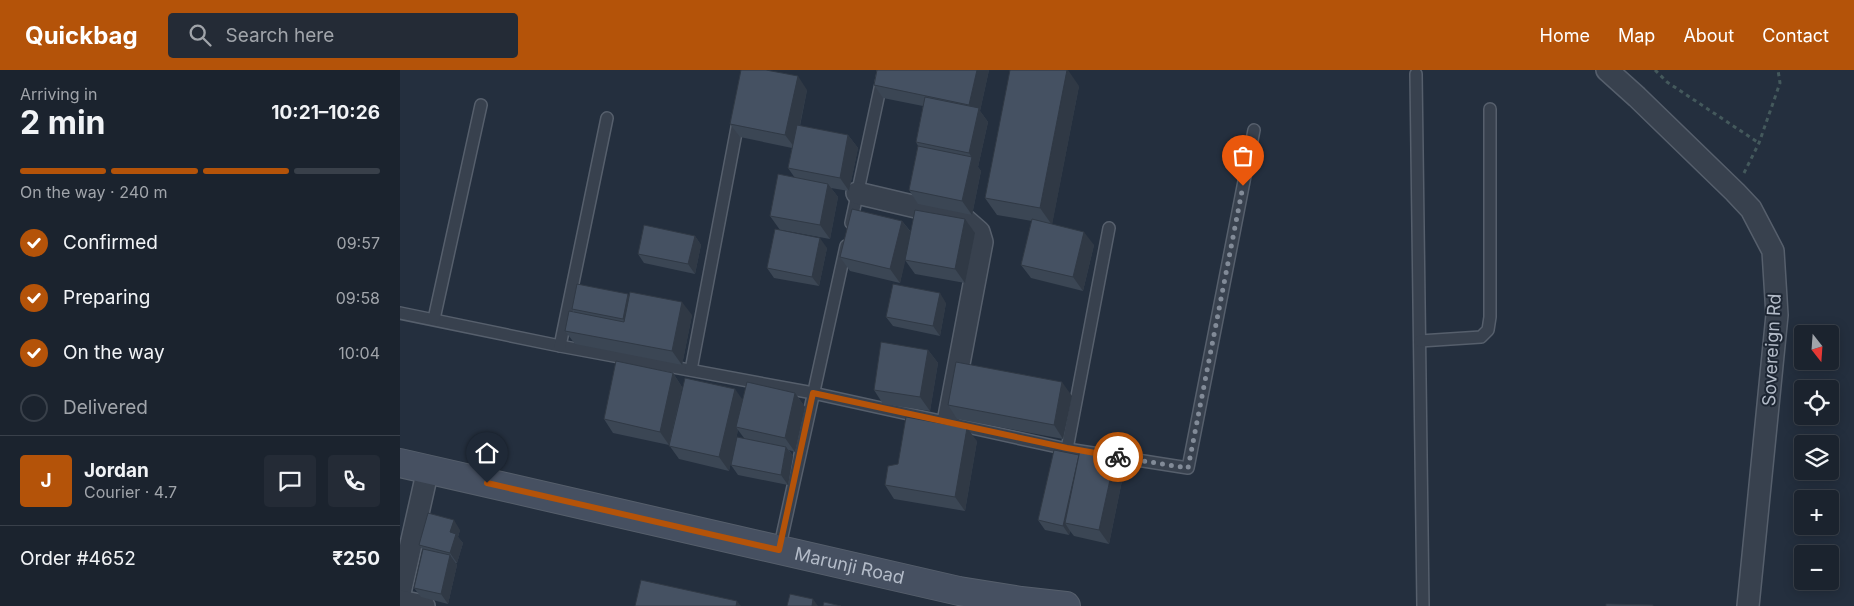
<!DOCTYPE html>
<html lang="en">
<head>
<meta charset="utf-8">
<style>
  body { margin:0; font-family:Inter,sans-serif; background:#242b36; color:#f1f3f6; height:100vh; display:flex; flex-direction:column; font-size:19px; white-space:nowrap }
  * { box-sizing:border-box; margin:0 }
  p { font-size:16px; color:#a0a4aa }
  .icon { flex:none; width:28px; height:28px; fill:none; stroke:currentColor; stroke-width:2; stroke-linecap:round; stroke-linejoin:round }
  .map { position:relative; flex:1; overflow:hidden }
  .side { display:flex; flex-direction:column; background:#1b232e; width:400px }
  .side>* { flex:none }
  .needle { width:32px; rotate:163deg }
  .controls { position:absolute; left:1394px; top:255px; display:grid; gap:10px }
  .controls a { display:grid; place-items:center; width:45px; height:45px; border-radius:5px; background:#1b232e; box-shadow:0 2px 12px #0003,0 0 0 1px #39404a; font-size:25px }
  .pin { position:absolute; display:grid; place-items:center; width:42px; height:42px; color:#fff; margin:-51px -21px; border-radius:50% 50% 50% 0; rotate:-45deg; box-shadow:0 0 5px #0007 }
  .pin .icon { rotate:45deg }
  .courier { position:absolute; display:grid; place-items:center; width:50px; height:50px; margin:-25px; border:4px solid #b45309; border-radius:50%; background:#fff; color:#222; box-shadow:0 1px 6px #0007 }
  .summary em { font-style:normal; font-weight:700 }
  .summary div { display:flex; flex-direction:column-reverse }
  .summary { display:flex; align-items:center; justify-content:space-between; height:85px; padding:0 20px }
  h1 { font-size:32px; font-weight:700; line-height:38px }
  .bar { display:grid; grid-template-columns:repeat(4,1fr); gap:8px 5px; align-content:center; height:60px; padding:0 20px }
  .bar i { height:6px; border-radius:4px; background:#39404a }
  .bar .on { background:#b45309 }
  .bar p { grid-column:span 4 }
  .line { display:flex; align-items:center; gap:12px; padding:0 20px; border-top:1px solid #39404a }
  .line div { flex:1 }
  .round { display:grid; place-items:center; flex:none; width:52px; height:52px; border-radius:5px; background:#242b36 }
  ol { padding:0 20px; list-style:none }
  li { display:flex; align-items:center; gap:15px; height:55px }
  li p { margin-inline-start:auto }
  li .icon { padding:5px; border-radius:50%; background:#b45309; color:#fff; stroke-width:4 }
  li:last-child { color:#a0a4aa }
  li i { width:28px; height:28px; border:2px solid #39404a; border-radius:50% }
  header { display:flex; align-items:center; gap:30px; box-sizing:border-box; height:70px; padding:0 25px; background:#b45309; color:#fff }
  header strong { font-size:24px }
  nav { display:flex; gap:28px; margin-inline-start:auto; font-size:18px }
  .search { width:350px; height:45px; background:#242b36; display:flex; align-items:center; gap:12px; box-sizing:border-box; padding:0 18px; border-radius:5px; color:#a0a4aa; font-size:19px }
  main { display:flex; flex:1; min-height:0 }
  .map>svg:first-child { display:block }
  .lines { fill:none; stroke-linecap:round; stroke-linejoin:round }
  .lane-casing { stroke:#565f6c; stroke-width:14 }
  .street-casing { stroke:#565f6c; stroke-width:24 }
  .secondary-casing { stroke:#565f6c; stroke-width:30 }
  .path { stroke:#44595c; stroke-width:3; stroke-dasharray:4 4; stroke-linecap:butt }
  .lane { stroke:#38414e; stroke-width:11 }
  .street { stroke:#38414e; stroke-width:21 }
  .secondary { stroke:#465061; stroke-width:28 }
  .wall { fill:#3b4654 }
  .shaded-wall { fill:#303945 }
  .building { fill:#455162; stroke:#303945 }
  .done { stroke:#828b98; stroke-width:5; stroke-dasharray:0 9 }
  .route { stroke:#b45309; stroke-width:6 }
  .labels { text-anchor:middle; stroke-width:4; stroke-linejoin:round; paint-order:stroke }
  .street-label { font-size:18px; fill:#b4bcc9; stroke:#1d2633 }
</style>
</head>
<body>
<header>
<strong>Quickbag</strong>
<div class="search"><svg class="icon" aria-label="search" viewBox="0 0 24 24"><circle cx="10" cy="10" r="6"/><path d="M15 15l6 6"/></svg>Search here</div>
<nav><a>Home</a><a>Map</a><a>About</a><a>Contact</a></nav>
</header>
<main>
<section class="side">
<div class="summary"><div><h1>2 min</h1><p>Arriving in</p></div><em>10:21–10:26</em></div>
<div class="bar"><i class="on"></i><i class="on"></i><i class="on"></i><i></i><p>On the way · 240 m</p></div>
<ol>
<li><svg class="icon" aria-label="check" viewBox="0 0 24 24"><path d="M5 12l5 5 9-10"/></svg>Confirmed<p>09:57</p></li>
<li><svg class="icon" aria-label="check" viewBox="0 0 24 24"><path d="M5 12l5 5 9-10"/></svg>Preparing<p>09:58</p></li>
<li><svg class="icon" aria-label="check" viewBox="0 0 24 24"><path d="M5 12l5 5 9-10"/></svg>On the way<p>10:04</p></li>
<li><i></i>Delivered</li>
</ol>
<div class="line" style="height:90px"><b class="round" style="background:#b45309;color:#fff">J</b><div><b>Jordan</b><p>Courier · 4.7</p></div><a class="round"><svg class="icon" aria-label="chat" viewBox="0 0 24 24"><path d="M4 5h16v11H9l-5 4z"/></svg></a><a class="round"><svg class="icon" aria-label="phone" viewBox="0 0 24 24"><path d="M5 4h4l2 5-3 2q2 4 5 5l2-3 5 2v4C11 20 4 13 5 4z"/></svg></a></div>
<div class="line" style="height:65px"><div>Order #4652</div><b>₹250</b></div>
</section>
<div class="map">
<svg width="1454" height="536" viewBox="0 0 1454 536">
  <rect width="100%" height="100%" fill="#242f3e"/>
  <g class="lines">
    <defs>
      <g id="lane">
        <path d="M1016 4 1023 536"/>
        <path d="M451 153 484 0"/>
        <path d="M0 243 160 276 413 323 667 379 788 398 854 60"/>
        <path d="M34 249 81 35"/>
        <path d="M1020 271 1081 267 1088 260 1090 247V39"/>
        <path d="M160 276 207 48"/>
        <path d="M291 300 339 47"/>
        <path d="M667 379 709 158"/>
        <path d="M379 480 446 176"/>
      </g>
      <g id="street">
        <path d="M1207 0 1237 27 1335 122 1351 139 1373 181 1377 245 1348 536"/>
        <path d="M457 123 563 148 579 162 582 172 548 352"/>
        <path d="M0 523 28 399"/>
        <path d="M0 531 24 536"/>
      </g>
      <g id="secondary">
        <path id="s1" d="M0 393 559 521 621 531 666 536"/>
      </g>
    </defs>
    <!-- lane casing -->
    <use href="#lane" class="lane-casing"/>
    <!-- street casing -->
    <use href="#street" class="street-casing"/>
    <!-- secondary casing -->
    <use href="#secondary" class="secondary-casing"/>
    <!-- path -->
    <g class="path">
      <path d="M1255 0 1267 12 1359 73"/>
      <path d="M1344 103 1359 73 1380 13 1378 0"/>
    </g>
    <!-- lane -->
    <use href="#lane" class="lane"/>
    <!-- street -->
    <use href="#street" class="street"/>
    <!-- secondary -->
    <use href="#secondary" class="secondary"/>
  </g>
  <!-- wall -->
  <g class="wall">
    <path d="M477 0H589L580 41 588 52 578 97 581 101 572 145 518 134 509 120 518 76 516 72 523 36 483 28 474 15Z"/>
    <path d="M679 16 652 154 694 175 683 221 631 208 621 195 632 151 597 145 585 128Z"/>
    <path d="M407 20 400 56 448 65 458 78 449 121 431 118 438 127 430 169 381 160 427 178 419 216 374 208 367 198 380 160 370 146 395 108 388 98 392 78 340 67 330 54Z"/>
    <path d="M502 151 511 162 575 163 565 213 515 204 505 190 500 213 450 201 440 187Z"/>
    <path d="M295 166 301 175 295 204 244 193 238 184Z"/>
    <path d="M229 226 292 245 282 295 175 274 165 261 174 242 172 239Z"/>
    <path d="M546 233 540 266 493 256 486 247Z"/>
    <path d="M528 280 538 293 530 341 483 334 474 320Z"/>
    <path d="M273 303 282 317 272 365 343 330 395 323 405 337 395 382 389 380 393 386 388 415 338 405 331 395 344 368 338 360 329 401 279 389 269 375 213 363 204 349Z"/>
    <path d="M672 326 663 369 557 349 548 335Z"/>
    <path d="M577 371 565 441 494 429 485 415Z"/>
    <path d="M724 401 709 474 674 466 670 461 669 465 645 460 638 450Z"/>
    <path d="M60 460 58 467 63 473 57 493H56L57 495 48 534 21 527 14 518 23 480 19 475Z"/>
  </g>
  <!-- shaded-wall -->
  <g class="shaded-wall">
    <path d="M577 0H589L580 41 588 52 578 97 581 101 572 145 562 131 572 88 569 83 577 46 569 35Z"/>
    <path d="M667 0H668L679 16 652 155 640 138Z"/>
    <path d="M398 6 407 20 395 78 385 65Z"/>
    <path d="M448 65 458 78 449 121 440 108Z"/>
    <path d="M428 114 438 127 430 169 420 155Z"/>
    <path d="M565 149 575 163 565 213 555 199Z"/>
    <path d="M502 151 512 164 500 213 490 199Z"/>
    <path d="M684 162 694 175 683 221 673 207Z"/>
    <path d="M295 166 301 175 295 204 288 194Z"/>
    <path d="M420 168 427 178 419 216 412 207Z"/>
    <path d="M540 223 546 233 540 266 533 256Z"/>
    <path d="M228 224 235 233 230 258 223 249Z"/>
    <path d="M282 232 292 245 282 295 272 281Z"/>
    <path d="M528 280 538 293 530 341 520 327Z"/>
    <path d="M273 303 282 317 269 375 260 362Z"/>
    <path d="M662 312 672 326 663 369 654 355Z"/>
    <path d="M335 319 345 333 336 357 338 360 329 401 319 387Z"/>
    <path d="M395 323 405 337 395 382 385 368Z"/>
    <path d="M567 358 577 371 565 441 555 427Z"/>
    <path d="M386 377 393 386 388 415 381 405Z"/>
    <path d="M679 385 665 453 670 461 669 465 663 456Z"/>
    <path d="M715 387 724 401 709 474 699 460Z"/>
    <path d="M54 450 60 460 58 467 63 473 57 493 50 483V462Z"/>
    <path d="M50 485 57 495 48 534 41 524Z"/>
    <path d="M413 529 418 536H412Z"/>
    <path d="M337 531 341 536H336Z"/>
  </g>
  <!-- building -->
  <g class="building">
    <path d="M341 0H366L398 6 385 65 330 54Z"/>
    <path d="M477 0H577L569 35 474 15Z"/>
    <path d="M610 0H667L640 138 585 128Z"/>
    <path d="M525 27 579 38 569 83 516 72Z"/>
    <path d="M397 55 448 65 440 108 388 98Z"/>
    <path d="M518 76 572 87 562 131 509 120Z"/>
    <path d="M378 104 428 114 420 155 370 146Z"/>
    <path d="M452 139 502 151 490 199 440 187Z"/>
    <path d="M515 140 565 149 555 199 505 190Z"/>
    <path d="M632 149 684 162 673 207 621 195Z"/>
    <path d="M244 155 295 166 288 194 238 184Z"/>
    <path d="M375 159 420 168 412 207 367 198Z"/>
    <path d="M177 214 228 224 223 249 172 239Z"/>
    <path d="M493 214 540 223 533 256 486 247Z"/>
    <path d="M230 222 282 232 272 281 165 261 169 241 224 252Z"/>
    <path d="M481 272 528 280 520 327 474 320Z"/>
    <path d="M216 291 273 303 260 362 204 349Z"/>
    <path d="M556 292 662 312 654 355 548 335Z"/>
    <path d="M285 308 335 319 319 387 269 376Z"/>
    <path d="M347 312 395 323 385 368 336 357Z"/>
    <path d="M506 347 567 358 555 427 485 415 488 396 498 394Z"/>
    <path d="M337 367 386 377 381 405 331 395Z"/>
    <path d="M654 380 679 385 663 456 638 450Z"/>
    <path d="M680 380 715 387 699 460 665 453Z"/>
    <path d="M28 443 54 450 50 462 56 464 50 483 19 475Z"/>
    <path d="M23 479 50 485 41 524 14 518Z"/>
    <path d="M241 510 337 531 336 536H235Z"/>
    <path d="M390 524 413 529 412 536H387Z"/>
    <path d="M424 532 441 536H423Z"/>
    <path d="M1206 534 1253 535V536H1206Z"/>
  </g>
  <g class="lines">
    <!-- done -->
    <path class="done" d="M718 387 788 398 843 116"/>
    <!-- route -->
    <path class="route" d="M87 413 379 480 413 323 667 378 718 387"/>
  </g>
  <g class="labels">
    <!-- street labels -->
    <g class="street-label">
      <text transform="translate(1372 280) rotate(-87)" y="6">Sovereign Rd</text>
      <text dy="6" stroke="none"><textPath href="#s1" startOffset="461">Marunji Road</textPath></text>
    </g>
  </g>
</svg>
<div class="controls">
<a><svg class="needle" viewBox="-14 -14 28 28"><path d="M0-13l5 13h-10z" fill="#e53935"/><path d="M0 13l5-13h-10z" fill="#a0a4aa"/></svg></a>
<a><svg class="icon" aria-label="locate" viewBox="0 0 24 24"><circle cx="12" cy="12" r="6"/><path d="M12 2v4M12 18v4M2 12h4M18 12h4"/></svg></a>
<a><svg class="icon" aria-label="layers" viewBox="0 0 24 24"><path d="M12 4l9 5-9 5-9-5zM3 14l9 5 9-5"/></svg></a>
<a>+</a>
<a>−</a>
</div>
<div class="pin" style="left:843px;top:116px;background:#ea580c"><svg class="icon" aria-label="bag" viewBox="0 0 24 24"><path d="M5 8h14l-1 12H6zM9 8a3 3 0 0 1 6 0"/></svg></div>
<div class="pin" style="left:87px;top:413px;background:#1f2937"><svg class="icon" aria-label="home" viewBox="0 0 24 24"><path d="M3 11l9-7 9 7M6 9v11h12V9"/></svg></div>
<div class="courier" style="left:718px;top:387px"><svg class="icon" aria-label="bike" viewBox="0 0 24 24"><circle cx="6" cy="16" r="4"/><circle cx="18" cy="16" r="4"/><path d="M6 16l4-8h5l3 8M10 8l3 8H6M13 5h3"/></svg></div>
</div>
</main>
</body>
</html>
